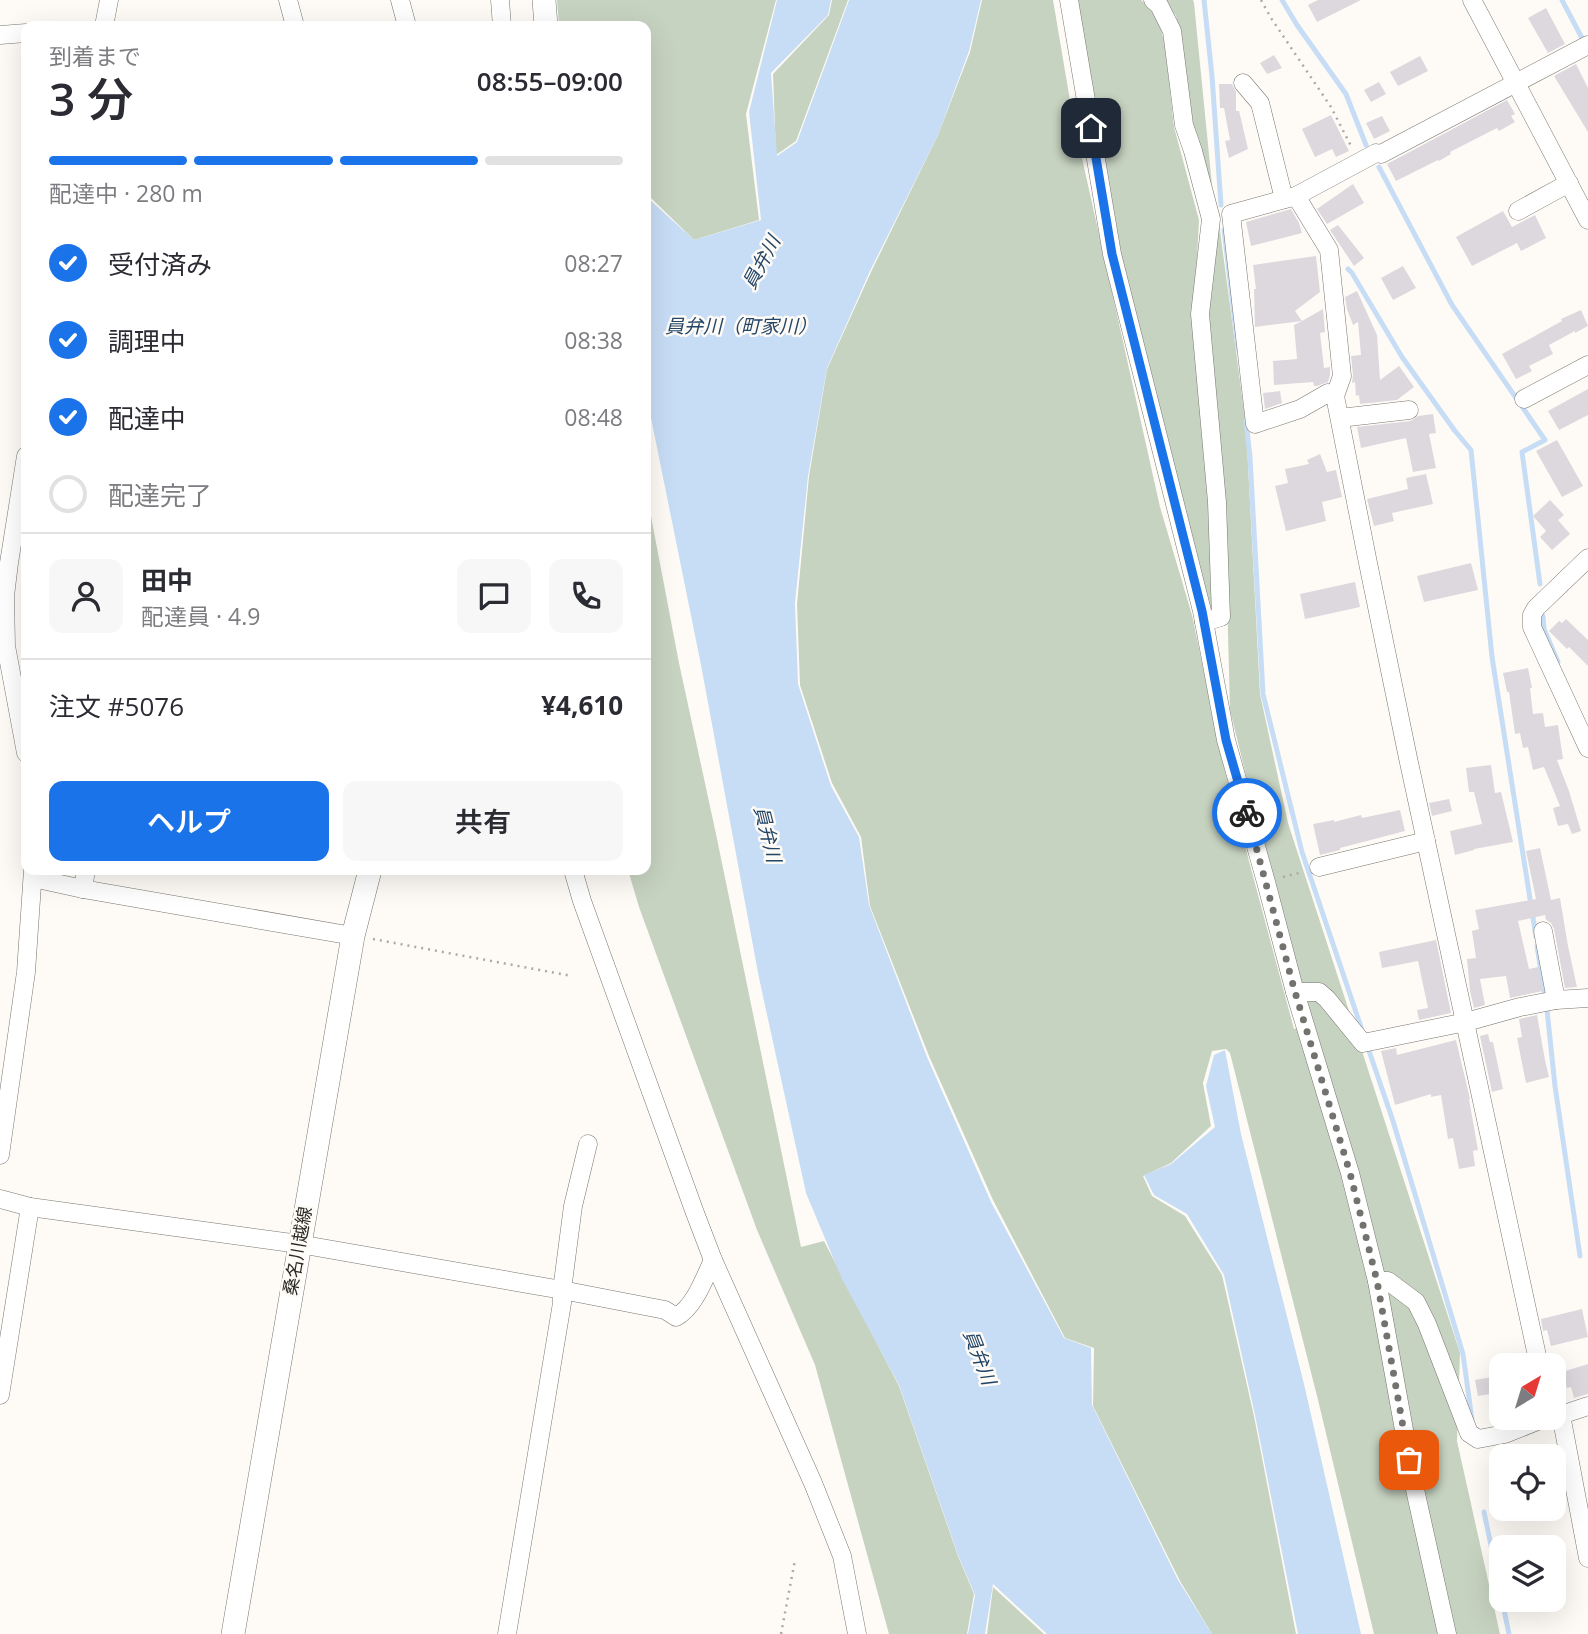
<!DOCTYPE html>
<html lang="ja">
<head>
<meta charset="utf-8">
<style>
  body { margin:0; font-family:"Open Sans","Noto Sans JP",sans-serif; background:#f7f7f7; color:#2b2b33; height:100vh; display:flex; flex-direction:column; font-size:26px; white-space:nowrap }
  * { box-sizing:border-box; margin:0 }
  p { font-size:23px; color:#7c7c81 }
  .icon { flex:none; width:38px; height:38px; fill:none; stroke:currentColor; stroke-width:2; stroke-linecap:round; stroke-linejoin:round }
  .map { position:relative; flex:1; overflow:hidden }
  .side { position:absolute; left:21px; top:21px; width:630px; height:854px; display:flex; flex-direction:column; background:#fff; border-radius:14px; box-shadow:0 7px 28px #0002 }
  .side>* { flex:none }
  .needle { width:46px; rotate:38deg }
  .fabs { position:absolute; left:1489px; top:1353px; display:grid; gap:14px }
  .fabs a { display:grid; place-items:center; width:77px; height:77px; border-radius:14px; background:#fff; box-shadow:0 7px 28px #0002; font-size:35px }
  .pin { position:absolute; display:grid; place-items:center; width:60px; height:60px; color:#fff; margin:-30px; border-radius:14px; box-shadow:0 4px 10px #0006 }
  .courier { position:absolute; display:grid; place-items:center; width:70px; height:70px; margin:-35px; border:5px solid #1a73e8; border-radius:50%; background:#fff; color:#222; box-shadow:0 2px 9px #0007 }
  .head em { font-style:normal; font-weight:600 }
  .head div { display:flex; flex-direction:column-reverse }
  .head { display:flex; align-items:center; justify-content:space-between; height:119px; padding:0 28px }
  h1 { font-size:46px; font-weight:600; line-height:52px }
  .bar { display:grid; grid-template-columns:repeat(4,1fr); gap:10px 7px; align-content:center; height:84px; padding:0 28px }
  .bar i { height:9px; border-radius:5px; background:#e1e1e2 }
  .bar .selected { background:#1a73e8 }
  .bar p { grid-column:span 4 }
  .line { display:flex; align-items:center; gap:18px; padding:0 28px; border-top:2px solid #e1e1e2 }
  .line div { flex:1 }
  .round { display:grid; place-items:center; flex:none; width:74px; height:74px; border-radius:14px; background:#f7f7f7 }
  ol { padding:0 28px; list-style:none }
  li { display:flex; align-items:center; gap:21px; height:77px }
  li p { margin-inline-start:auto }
  li .icon { padding:7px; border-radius:50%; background:#1a73e8; color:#fff; stroke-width:4 }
  li:last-child { color:#7c7c81 }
  li i { width:38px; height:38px; border:4px solid #e1e1e2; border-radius:50% }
  .primary-button { display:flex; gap:14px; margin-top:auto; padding:14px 28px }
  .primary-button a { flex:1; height:80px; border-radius:14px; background:#1a73e8; color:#fff; font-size:28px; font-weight:600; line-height:80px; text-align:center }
  .primary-button a+a { background:#f7f7f7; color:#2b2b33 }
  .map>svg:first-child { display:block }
  .green { fill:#c7d3c1 }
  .water { fill:#c7ddf5 }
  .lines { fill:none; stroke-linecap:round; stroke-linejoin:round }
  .stream { stroke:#c7ddf5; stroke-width:5 }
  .building { fill:#ddd8dd }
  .minor-casing { stroke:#787670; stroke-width:19 }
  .major-casing { stroke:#787670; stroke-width:24 }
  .path { stroke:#aca9a5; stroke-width:2.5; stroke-dasharray:2 5; stroke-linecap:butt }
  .minor { stroke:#fff; stroke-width:18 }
  .major { stroke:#fff; stroke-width:23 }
  .done { stroke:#74726e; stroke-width:7; stroke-dasharray:0 12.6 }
  .route { stroke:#1a73e8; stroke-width:9 }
  .labels { text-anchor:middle; stroke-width:5; stroke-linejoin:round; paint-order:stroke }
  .street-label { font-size:18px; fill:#292825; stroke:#fefbf6 }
  .water-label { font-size:19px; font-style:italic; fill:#234567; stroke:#fefbf6 }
</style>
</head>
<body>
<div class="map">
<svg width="1588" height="1634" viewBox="0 0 1588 1634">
  <rect width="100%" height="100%" fill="#fefbf6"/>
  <!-- green -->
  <g class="green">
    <path d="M557 0H776L746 114 759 220 694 240 651 198 646 199V26H559Z"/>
    <path d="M832 0H848L796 141 776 155 773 74 829 15Z"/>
    <path d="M982 0H1053L1073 118 1160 507 1192 615 1223 764 1294 1029 1307 1025 1230 710 1227 595 1208 336 1210 265 1219 223 1246 426 1260 694 1288 823 1460 1353 1457 1441 1500 1634H1374L1318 1400 1230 1053 1226 1049 1212 1051 1203 1083 1211 1126 1171 1163 1143 1176 1152 1196 1185 1216 1222 1275 1254 1416 1296 1634H1212L1180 1581 1093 1406 1094 1348 1065 1338 993 1200 929 1056 870 906 861 837 832 783 800 685 797 604 809 476 827 369 871 272 938 135 970 52Z"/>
    <path d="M1075 0H1141L1147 5 1158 17 1165 45 1174 127 1199 220 1194 318 1217 613 1206 617 1120 257Z"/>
    <path d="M1164 0H1193L1194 3 1212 185 1189 130 1184 65 1176 16Z"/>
    <path d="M646 490 679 663 716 834 801 1247 824 1241 899 1386 958 1556 974 1594 967 1634H889L815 1365 757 1230 639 907 628 870H646Z"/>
    <path d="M993 1587 1044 1634H987Z"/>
  </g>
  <!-- water -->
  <g class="water">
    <path d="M777 0H831L828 15 771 73 777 156 797 142 849 0H981L969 51 938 135 870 271 827 368 808 476 795 603 798 684 831 786 859 837 869 905 927 1057 991 1202 1064 1338 1091 1348 1092 1405 1178 1580 1212 1634H1047L993 1584 985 1634H968L975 1595 958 1555 899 1385 842 1279 806 1193 759 978 701 665 649 408 646 373V200L649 199 694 240 761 220 749 112Z"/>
    <path d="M1225 1050 1241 1134 1304 1384 1361 1634H1298L1255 1415 1224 1275 1187 1214 1154 1195 1144 1175 1171 1164 1215 1127 1206 1086 1214 1055Z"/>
  </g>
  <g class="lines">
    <!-- stream -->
    <g class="stream">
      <path d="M1204 0 1212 76 1221 205"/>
      <path d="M1282 0 1297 25 1346 94 1366 145"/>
      <path d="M1562 0 1583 40"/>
      <path d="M1379 167 1452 305 1545 440 1522 452 1540 584"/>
      <path d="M1224 230 1238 349"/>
      <path d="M1348 269 1352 273 1402 357 1455 431 1471 450 1492 657 1536 937"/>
      <path d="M1246 421 1250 457 1263 694 1302 852 1363 1033"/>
      <path d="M1543 616 1544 629 1558 662"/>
      <path d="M1537 946 1545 996"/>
      <path d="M1547 1010 1555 1086 1580 1256"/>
      <path d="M1367 1045 1393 1121 1463 1354 1472 1420"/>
      <path d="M1484 1512 1502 1598"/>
      <path d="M1502 1600 1509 1634"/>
    </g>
  </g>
  <!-- building -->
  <g class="building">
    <path d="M1318 0H1361L1317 22 1308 5Z"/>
    <path d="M1546 8 1565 44 1548 53 1528 18Z"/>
    <path d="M1274 55 1282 68 1267 74 1260 63Z"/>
    <path d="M1420 56 1428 71 1398 86 1390 72Z"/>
    <path d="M1576 64 1588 88V132L1554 76Z"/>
    <path d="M1379 82 1386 94 1371 102 1364 90Z"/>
    <path d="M1219 84H1232L1236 92V111H1239L1241 119 1248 149 1229 158 1225 141 1230 140 1224 108H1220Z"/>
    <path d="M1507 100 1515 114 1511 116 1515 122 1499 131 1497 128 1450 152 1451 154 1439 161 1438 160 1396 181 1387 164Z"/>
    <path d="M1331 115 1349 151 1336 157 1332 149 1315 157 1302 129Z"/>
    <path d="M1382 116 1390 131 1374 139 1366 123Z"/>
    <path d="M1353 184 1364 203 1327 224 1317 209Z"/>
    <path d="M1291 209 1299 223 1302 233 1251 246 1246 222Z"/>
    <path d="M1503 211 1512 227 1535 215 1546 238 1521 251 1517 243 1472 266 1456 237Z"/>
    <path d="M1338 225 1364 258 1354 266 1330 230Z"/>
    <path d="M1316 256 1320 292 1295 311 1302 321 1323 309 1325 332 1320 333 1324 368 1330 367V375L1328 382 1317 386H1314L1313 382 1274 385 1273 361 1297 359 1294 325 1302 321 1255 327 1254 289H1256L1253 265Z"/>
    <path d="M1403 266 1416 288 1393 300 1381 278Z"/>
    <path d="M1357 291 1377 335 1380 380 1399 366 1414 387 1397 400 1360 404 1359 395 1356 396 1355 382 1352 383 1353 375 1351 356 1361 355 1358 322 1353 325 1347 309 1345 297Z"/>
    <path d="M1581 310 1588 326 1575 333V331L1549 345 1553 354 1529 366 1532 371 1516 379 1502 354 1562 321 1561 319Z"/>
    <path d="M1588 389V415L1559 430 1548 411Z"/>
    <path d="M1280 391 1282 403 1265 409 1263 393Z"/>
    <path d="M1433 414 1436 433 1429 434 1436 468 1413 472 1406 438 1361 448 1357 427 1410 421 1418 416Z"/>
    <path d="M1557 440 1583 486 1562 497 1536 451Z"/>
    <path d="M1320 454 1327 472 1336 470 1342 497 1322 502 1326 521 1286 531 1275 486 1288 483 1285 469 1309 464 1307 460Z"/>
    <path d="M1426 474 1433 504 1392 513 1394 521 1374 526 1367 499 1408 489 1406 478Z"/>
    <path d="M1550 500 1564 515 1558 520 1570 534 1552 550 1540 537 1546 531 1533 516Z"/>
    <path d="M1471 563 1478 590 1424 602 1417 576Z"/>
    <path d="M1355 582 1360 607 1305 619 1300 594Z"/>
    <path d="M1566 619 1588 640V666L1569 647 1567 649 1549 631 1559 621 1562 623Z"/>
    <path d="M1528 668 1532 688H1530L1533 714 1543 713 1545 727 1558 725 1563 759 1557 760 1569 791 1581 831 1572 834 1568 824 1558 826 1553 808 1560 806 1544 767 1533 770 1528 747 1523 748 1520 733 1515 734 1509 692H1507L1503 673Z"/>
    <path d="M1491 765 1495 793 1501 792 1513 842 1474 849V850L1455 855 1450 831 1482 824 1474 792H1469L1466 768Z"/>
    <path d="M1449 799 1452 811 1432 816 1429 803Z"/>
    <path d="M1400 810 1405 831 1340 848V850L1320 855 1313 824 1334 820V822L1361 815 1362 818Z"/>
    <path d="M1540 848 1551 900 1560 898 1568 946 1577 987 1565 988 1554 929 1551 923 1546 920 1545 915 1518 921 1529 969 1538 967 1543 991 1510 998 1506 976 1480 979 1485 1005 1474 1008 1470 991 1467 959 1476 958 1472 931 1479 929 1475 910 1536 899 1526 851Z"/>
    <path d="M1436 940 1451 1013 1419 1020 1417 1010 1428 1008 1418 961 1382 968 1379 952Z"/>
    <path d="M1537 1015 1545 1060 1549 1077 1526 1083 1517 1038 1522 1037 1519 1019Z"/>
    <path d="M1488 1034 1490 1042H1493L1503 1089 1492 1092 1480 1036Z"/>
    <path d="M1456 1040 1470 1099H1469L1478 1150 1473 1151 1475 1166 1459 1169 1453 1138 1448 1139 1441 1095 1431 1097V1094L1395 1105 1381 1051 1396 1048 1397 1055Z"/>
    <path d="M1582 1309 1588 1337 1551 1346 1547 1330 1543 1331 1541 1319Z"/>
    <path d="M1588 1364V1394L1574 1398 1571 1387 1567 1388 1562 1372Z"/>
    <path d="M1498 1376 1502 1392 1478 1396 1475 1380Z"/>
  </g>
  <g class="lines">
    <defs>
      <g id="minor">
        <path d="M288 0 295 26"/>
        <path d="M400 0 407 26"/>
        <path d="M500 0 502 26"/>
        <path d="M1069 0 1112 254 1202 611 1226 740 1266 882 1295 992 1350 1173 1377 1281 1414 1485 1447 1634"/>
        <path d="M1153 0 1159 5 1172 31 1184 125 1193 151 1211 219 1200 314 1217 502 1221 617 1204 622"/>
        <path d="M1472 0 1588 220"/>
        <path d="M104 26 109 0"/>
        <path d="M0 35 26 33"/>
        <path d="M1243 83 1260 103 1284 199"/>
        <path d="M1296 196 1376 153 1381 154 1588 45"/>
        <path d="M1518 211 1569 183"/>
        <path d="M1335 396 1328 393 1300 409 1255 424 1231 214 1296 196 1329 250 1342 376 1335 396 1368 563 1408 758 1539 1365"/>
        <path d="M1524 399 1588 365"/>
        <path d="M1340 418 1409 410"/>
        <path d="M26 456 9 563 5 596 6 646 26 753"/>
        <path d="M1588 558 1536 608 1532 615V627L1588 748"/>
        <path d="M1319 867 1426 841"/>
        <path d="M573 870 582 901 695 1213 713 1260 813 1483 842 1556 857 1634"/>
        <path d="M33 878 83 889 353 936"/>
        <path d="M83 889 86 870"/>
        <path d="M1543 931 1556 1000"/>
        <path d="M1295 992H1319L1327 999 1363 1043 1466 1022 1520 1007 1556 1000 1588 998"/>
        <path d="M0 1155 26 972 33 870"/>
        <path d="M0 1199 30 1207 299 1244 562 1290 665 1310 676 1317C694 1308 705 1277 713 1260"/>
        <path d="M1377 1281H1388L1416 1302 1427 1324 1469 1433 1478 1439 1505 1434 1545 1418"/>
        <path d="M0 1395 30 1207"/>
        <path d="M1554 1415H1561L1588 1406"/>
        <path d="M1561 1415 1588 1558"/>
        <path d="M507 1634 562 1303V1290L573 1206 588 1144"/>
      </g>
      <g id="major">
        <path d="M544 0 546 26"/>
        <path d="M233 1634 353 936 370 870"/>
      </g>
    </defs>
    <!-- minor casing -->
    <use href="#minor" class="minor-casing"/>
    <!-- major casing -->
    <use href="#major" class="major-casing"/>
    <!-- path -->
    <g class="path">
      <path d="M1261 0 1271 18 1331 107 1351 146"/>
      <path d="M1283 877 1303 872"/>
      <path d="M373 939 572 976"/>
      <path d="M781 1634 795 1560"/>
    </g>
    <!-- minor -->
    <use href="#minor" class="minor"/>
    <!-- major -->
    <use href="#major" class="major"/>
  </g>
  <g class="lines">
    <!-- done -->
    <path class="done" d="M1247 813 1295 992 1350 1173 1377 1281 1409 1460"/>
    <!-- route -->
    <path class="route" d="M1091 128 1112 254 1202 611 1226 740 1247 813"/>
  </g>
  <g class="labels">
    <!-- street labels -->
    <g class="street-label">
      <text transform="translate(298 1251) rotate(-80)" y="6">桑名川越線</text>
    </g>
    <!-- water labels -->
    <g class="water-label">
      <text transform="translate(761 262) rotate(-62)" y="7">員弁川</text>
      <text x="741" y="333">員弁川（町家川）</text>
      <text transform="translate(768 834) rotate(76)" y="7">員弁川</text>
      <text transform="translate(980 1357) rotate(69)" y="7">員弁川</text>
    </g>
  </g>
</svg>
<div class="fabs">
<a><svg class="needle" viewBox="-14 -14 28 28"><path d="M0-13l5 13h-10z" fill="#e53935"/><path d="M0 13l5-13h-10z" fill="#7c7c81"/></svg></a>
<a><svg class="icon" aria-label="locate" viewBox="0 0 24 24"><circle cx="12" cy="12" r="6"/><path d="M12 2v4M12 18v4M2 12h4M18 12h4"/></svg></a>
<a><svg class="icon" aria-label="layers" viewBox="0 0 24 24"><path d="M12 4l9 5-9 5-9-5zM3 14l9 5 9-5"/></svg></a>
</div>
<div class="pin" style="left:1409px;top:1460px;background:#ea580c"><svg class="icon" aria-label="bag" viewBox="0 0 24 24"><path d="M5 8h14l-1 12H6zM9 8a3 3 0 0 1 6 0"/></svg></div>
<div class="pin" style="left:1091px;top:128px;background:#1f2937"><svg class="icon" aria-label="home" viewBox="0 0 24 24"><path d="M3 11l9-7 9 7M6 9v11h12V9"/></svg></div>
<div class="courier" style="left:1247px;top:813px"><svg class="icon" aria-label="bike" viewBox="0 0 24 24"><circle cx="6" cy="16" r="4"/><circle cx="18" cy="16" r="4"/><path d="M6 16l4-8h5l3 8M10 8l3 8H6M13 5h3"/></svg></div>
<section class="side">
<div class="head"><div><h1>3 分</h1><p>到着まで</p></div><em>08:55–09:00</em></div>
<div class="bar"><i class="selected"></i><i class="selected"></i><i class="selected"></i><i></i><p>配達中 · 280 m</p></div>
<ol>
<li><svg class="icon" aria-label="check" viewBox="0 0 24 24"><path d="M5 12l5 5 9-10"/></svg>受付済み<p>08:27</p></li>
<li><svg class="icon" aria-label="check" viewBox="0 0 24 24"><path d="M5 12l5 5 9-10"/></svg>調理中<p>08:38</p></li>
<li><svg class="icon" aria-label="check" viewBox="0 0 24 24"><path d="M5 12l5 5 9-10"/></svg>配達中<p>08:48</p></li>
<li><i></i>配達完了</li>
</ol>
<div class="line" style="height:126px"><a class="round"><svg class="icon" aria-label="person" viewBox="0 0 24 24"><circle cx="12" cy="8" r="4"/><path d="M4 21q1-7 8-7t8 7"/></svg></a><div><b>田中</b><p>配達員 · 4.9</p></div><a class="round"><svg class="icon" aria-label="chat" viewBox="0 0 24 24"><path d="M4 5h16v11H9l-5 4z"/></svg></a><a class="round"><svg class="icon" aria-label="phone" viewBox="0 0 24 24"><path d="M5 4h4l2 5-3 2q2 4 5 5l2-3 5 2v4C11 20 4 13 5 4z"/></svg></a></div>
<div class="line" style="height:91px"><div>注文 #5076</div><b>¥4,610</b></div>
<div class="primary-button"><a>ヘルプ</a><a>共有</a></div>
</section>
</div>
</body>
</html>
